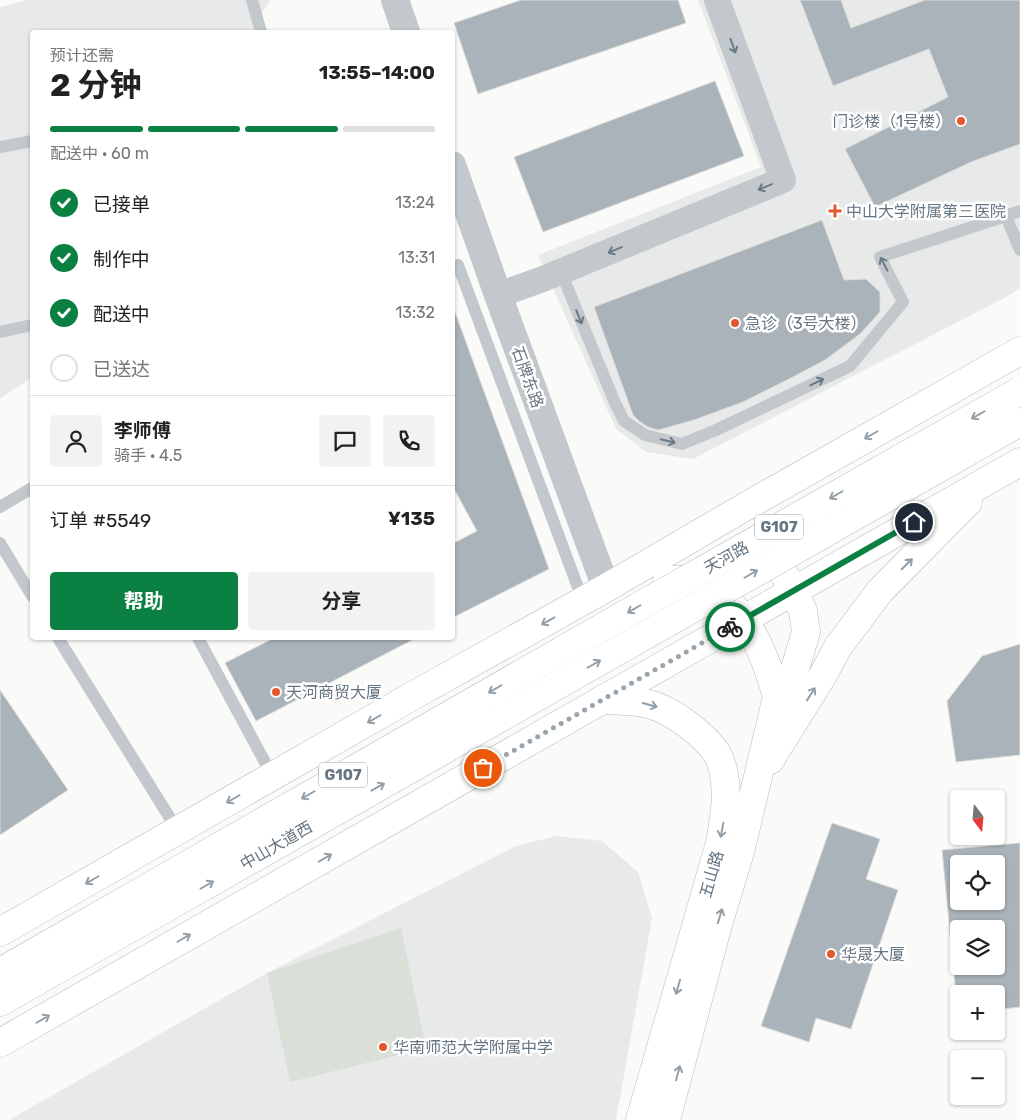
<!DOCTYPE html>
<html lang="zh">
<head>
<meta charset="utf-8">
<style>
  body { margin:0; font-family:Rubik,"Noto Sans SC",sans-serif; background:#f2f2f2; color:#222; height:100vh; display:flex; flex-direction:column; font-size:19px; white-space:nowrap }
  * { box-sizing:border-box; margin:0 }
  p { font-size:16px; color:#767676 }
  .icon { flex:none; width:28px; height:28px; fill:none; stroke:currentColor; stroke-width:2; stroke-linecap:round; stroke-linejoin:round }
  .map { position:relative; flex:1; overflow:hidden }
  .details { position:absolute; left:30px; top:30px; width:425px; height:610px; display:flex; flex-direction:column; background:#fff; border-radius:5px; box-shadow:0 1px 4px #0004 }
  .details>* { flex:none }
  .needle { width:32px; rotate:164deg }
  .fabs { position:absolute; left:950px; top:790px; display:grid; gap:10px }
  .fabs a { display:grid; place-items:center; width:55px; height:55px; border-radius:5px; background:#fff; box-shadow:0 1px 4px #0004; font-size:25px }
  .pin { position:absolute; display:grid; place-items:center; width:42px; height:42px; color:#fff; margin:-21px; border:2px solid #fff; border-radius:50%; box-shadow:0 1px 5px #0007 }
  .courier { position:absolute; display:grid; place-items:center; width:50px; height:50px; margin:-25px; border:4px solid #0b8043; border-radius:50%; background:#fff; color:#222; box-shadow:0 1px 6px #0007 }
  .summary em { font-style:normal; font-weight:700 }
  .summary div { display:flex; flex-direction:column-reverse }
  .summary { display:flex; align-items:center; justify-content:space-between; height:85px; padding:0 20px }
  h1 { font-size:32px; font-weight:700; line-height:38px }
  .bar { display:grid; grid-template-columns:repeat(4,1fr); gap:8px 5px; align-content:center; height:60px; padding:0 20px }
  .bar i { height:6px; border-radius:4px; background:#e0e0e0 }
  .bar .current { background:#0b8043 }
  .bar p { grid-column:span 4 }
  .line { display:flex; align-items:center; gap:12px; padding:0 20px; border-top:1px solid #e0e0e0 }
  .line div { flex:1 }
  .round { display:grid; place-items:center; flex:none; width:52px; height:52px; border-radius:5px; background:#f2f2f2 }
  ol { padding:0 20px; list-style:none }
  li { display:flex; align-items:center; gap:15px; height:55px }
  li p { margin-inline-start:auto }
  li .icon { padding:5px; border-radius:50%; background:#0b8043; color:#fff; stroke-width:4 }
  li:last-child { color:#767676 }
  li i { width:28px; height:28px; border:2px solid #e0e0e0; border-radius:50% }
  .cta { display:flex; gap:10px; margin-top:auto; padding:10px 20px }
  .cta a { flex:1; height:58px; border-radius:5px; background:#0b8043; color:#fff; font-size:20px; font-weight:700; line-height:58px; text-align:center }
  .cta a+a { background:#f2f2f2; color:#222 }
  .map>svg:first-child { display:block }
  .built { fill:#e8e9e9 }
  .pitch { fill:#dadfd7 }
  .building { fill:#aab3b9; stroke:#dcdcda; fill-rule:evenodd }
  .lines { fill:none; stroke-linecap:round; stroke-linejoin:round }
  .secondary-casing { stroke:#b3babf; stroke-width:29 }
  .trunk-casing { stroke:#b4b9bd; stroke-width:29 }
  .service { stroke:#c3c8cc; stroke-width:12 }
  .minor { stroke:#c3c8cc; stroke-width:26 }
  .tertiary { stroke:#c3c8cc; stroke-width:28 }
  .secondary { stroke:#fff; stroke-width:28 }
  .trunk { stroke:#fff; stroke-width:28 }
  .trunk-bridge-casing { stroke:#b4b9bd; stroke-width:29; stroke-linecap:butt }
  .trunk-bridge { stroke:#fff; stroke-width:28 }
  .oneway { stroke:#6a7a87 }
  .oneway2 { stroke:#939fa8 }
  .done { stroke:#99a4ac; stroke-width:5; stroke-dasharray:0 9 }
  .route { stroke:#0b8043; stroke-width:6 }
  .poi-dot { fill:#e4572e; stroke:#fff; stroke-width:2 }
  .labels { text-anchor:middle; stroke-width:5; stroke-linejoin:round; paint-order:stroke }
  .shield { fill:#fff; stroke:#939fa8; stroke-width:1 }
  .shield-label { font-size:15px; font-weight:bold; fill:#657683 }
  .poi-label { font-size:16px; fill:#657683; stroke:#fff; text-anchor:start }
  .street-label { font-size:16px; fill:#657683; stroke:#fff }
</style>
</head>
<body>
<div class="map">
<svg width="1020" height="1120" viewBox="0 0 1020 1120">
  <rect width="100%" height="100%" fill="#fafaf8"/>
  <!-- built -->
  <g class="built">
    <path d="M27 0H270L255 24 257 32H32V377L0 399V7Z"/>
    <path d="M698 0H1020V288L1006 297 693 459 646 452 616 429 538 255 761 167Z"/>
    <path d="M556 836 602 841 638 872 652 918 616 1120H9L267 973 516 846Z"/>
  </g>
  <!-- pitch -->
  <path class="pitch" d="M401 928 426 1048 290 1082 267 973Z"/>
  <!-- building -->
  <g class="building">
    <path d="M521 0H678L686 23 478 94 454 23Z"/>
    <path d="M800 0H841L851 28 925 0H1020V144L971 162 875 207 845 149 948 97 929 49 833 86Z"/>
    <path d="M715 81 744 156 543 232 514 157Z"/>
    <path d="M822 220 844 280 866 279 880 292V312L860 334 825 360 791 378 743 402 694 420 658 430 648 427 639 421 633 415 594 307Z"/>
    <path d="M452 312H455L549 569 452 618V544L477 531 452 485Z"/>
    <path d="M274 638H416L256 721 225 663Z"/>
    <path d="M1020 644V755L956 762 947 701 982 656Z"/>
    <path d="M0 690 68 790 0 835Z"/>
    <path d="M832 823 880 839 866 879 898 890 851 1029 816 1018 809 1042 761 1026Z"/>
    <path d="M1020 843V1007L996 1010V994H959V1015H958L942 850ZM959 864H996V901H959ZM959 929H996V966H959Z"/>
  </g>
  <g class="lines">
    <defs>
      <g id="secondary">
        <path d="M764 539 794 591 803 611 806 632 793 675 780 715"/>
        <path d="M602 700C617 701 633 700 648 704 671 709 702 733 716 752 719 757 722 765 723 770 729 794 724 819 720 843L640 1120"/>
        <path d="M770 760 823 675 838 647 880 591 968 502"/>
        <path d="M0 932 416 694 606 588 743 508 1020 351"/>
        <path d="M0 1043 1020 462"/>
        <path d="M666 1120 717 928 740 852 777 697C763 645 732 573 667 580"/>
      </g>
      <g id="trunk">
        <path d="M0 972 149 887"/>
        <path d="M0 1002 164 909"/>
      </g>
    </defs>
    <!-- secondary casing -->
    <use href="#secondary" class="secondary-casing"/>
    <!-- trunk casing -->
    <use href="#trunk" class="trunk-casing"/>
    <!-- service -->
    <g class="service">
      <path d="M252 0 261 32"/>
      <path d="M0 147 32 141"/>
      <path d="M1006 216 1020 211"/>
      <path d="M452 268 458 265 583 601"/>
      <path d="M561 272 615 403 624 421 645 435 682 444 716 430 850 366 903 302 880 257 1006 216 1020 250"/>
      <path d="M0 332 32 325"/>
      <path d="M0 507 32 488"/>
      <path d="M0 543 32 596"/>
      <path d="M58 638 178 831"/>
      <path d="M198 638 273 777"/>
    </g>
    <!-- minor -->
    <path class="minor" d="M498 295 543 279 783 180 717 0"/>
    <!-- tertiary -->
    <g class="tertiary">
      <path d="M395 0 406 32"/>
      <path d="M452 165 498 295 606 588"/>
    </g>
    <!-- secondary -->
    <use href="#secondary" class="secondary"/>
    <!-- trunk -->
    <use href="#trunk" class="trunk"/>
    <defs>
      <g id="trunk-bridge">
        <path d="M149 887 645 603 1020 391"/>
        <path d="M164 909 1020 422"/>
      </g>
    </defs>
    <!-- trunk-bridge casing -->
    <use href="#trunk-bridge" class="trunk-bridge-casing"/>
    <!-- trunk-bridge -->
    <use href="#trunk-bridge" class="trunk-bridge"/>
  </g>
  <!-- one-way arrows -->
  <defs><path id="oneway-shaft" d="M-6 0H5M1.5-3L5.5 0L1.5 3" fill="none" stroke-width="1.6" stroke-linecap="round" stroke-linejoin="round" transform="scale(1.25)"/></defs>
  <g class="oneway">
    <use href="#oneway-shaft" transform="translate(733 46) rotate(70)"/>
    <use href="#oneway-shaft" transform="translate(765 187) rotate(157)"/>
    <use href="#oneway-shaft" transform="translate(615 250) rotate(157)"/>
    <use href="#oneway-shaft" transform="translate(884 264) rotate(-117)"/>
    <use href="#oneway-shaft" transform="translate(579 317) rotate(68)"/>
    <use href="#oneway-shaft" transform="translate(817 382) rotate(-26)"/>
    <use href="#oneway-shaft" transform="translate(668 441) rotate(14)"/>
  </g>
  <g class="oneway2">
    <use href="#oneway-shaft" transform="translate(978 415) rotate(150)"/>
    <use href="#oneway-shaft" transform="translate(871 435) rotate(150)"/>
    <use href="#oneway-shaft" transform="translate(836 495) rotate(150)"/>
    <use href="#oneway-shaft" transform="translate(907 564) rotate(-45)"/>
    <use href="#oneway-shaft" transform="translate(751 574) rotate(-30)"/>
    <use href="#oneway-shaft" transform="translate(634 609) rotate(150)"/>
    <use href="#oneway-shaft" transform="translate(548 621) rotate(151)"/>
    <use href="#oneway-shaft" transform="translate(594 664) rotate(-30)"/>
    <use href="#oneway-shaft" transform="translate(495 689) rotate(150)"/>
    <use href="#oneway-shaft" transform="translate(811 694) rotate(-58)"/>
    <use href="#oneway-shaft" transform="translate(650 705) rotate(16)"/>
    <use href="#oneway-shaft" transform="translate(374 719) rotate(150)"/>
    <use href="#oneway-shaft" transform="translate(378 787) rotate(-29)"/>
    <use href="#oneway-shaft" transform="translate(308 795) rotate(150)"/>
    <use href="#oneway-shaft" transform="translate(233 799) rotate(150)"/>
    <use href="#oneway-shaft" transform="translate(722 830) rotate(101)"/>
    <use href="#oneway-shaft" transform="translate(325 858) rotate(-30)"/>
    <use href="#oneway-shaft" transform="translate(92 880) rotate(150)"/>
    <use href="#oneway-shaft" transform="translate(207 885) rotate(-30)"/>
    <use href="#oneway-shaft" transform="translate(720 916) rotate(-73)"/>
    <use href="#oneway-shaft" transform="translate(184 938) rotate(-30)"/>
    <use href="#oneway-shaft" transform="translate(678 987) rotate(106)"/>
    <use href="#oneway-shaft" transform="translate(43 1019) rotate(-30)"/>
    <use href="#oneway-shaft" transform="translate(678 1073) rotate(-75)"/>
  </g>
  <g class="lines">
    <!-- done -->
    <path class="done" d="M483 768 730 627"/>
    <!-- route -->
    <path class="route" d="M730 627 914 522"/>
  </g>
  <!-- markers -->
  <g class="poi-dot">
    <circle cx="961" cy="121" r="5"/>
    <path d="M832.5 203.5h5v5h5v5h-5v5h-5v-5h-5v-5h5z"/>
    <circle cx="735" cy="323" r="5"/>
    <circle cx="276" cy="692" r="5"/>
    <circle cx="831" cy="954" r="5"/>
    <circle cx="383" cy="1047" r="5"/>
  </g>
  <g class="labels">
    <!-- shield labels -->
    <g class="shield">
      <rect x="755" y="514.5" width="48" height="25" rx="4"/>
      <rect x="319" y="762.5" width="48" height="25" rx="4"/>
    </g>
    <g class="shield-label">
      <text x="779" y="532">G107</text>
      <text x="343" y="780">G107</text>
    </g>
    <!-- poi labels -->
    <g class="poi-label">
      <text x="951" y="127" text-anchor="end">门诊楼（1号楼）</text>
      <text x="846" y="217">中山大学附属第三医院</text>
      <text x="745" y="329">急诊（3号大楼）</text>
      <text x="286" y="698">天河商贸大厦</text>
      <text x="841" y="960">华晟大厦</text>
      <text x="393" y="1053">华南师范大学附属中学</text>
    </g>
    <!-- street labels -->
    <g class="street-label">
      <text transform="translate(528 377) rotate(70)" y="6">石牌东路</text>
      <text transform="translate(726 557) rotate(-29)" y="6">天河路</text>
      <text transform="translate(276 845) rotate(-30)" y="6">中山大道西</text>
      <text transform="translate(711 874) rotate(-74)" y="6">五山路</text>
    </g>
  </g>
</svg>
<div class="fabs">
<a><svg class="needle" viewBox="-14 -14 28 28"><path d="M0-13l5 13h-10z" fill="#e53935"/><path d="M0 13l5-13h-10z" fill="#767676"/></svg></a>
<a><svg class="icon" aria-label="locate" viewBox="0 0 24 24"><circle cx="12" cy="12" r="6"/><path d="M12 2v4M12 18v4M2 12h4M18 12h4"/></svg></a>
<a><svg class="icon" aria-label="layers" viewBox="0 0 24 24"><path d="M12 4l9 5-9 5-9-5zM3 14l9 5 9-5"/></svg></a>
<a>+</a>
<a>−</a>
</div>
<div class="pin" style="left:483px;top:768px;background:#ea580c"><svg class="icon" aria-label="bag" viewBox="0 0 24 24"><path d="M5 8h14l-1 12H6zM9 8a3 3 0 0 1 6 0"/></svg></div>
<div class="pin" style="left:914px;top:522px;background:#1f2937"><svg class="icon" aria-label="home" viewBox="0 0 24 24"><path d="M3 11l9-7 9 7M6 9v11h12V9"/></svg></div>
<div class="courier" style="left:730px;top:627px"><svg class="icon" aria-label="bike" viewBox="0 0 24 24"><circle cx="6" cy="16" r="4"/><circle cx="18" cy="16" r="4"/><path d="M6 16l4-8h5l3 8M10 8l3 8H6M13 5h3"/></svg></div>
<section class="details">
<div class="summary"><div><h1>2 分钟</h1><p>预计还需</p></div><em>13:55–14:00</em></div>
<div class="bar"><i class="current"></i><i class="current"></i><i class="current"></i><i></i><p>配送中 · 60 m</p></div>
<ol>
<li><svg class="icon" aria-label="check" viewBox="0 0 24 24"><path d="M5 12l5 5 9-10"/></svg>已接单<p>13:24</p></li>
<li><svg class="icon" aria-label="check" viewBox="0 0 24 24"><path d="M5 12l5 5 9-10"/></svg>制作中<p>13:31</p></li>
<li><svg class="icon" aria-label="check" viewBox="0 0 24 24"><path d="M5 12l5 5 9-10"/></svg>配送中<p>13:32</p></li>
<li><i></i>已送达</li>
</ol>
<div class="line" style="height:90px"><a class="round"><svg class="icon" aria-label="person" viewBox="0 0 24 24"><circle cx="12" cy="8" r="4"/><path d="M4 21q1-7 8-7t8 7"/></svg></a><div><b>李师傅</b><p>骑手 · 4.5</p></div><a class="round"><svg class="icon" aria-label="chat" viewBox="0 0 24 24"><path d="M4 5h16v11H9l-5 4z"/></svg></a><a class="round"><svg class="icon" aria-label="phone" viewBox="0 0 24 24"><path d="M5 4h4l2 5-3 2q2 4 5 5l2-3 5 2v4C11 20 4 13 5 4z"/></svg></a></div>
<div class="line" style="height:65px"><div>订单 #5549</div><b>¥135</b></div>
<div class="cta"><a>帮助</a><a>分享</a></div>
</section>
</div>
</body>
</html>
